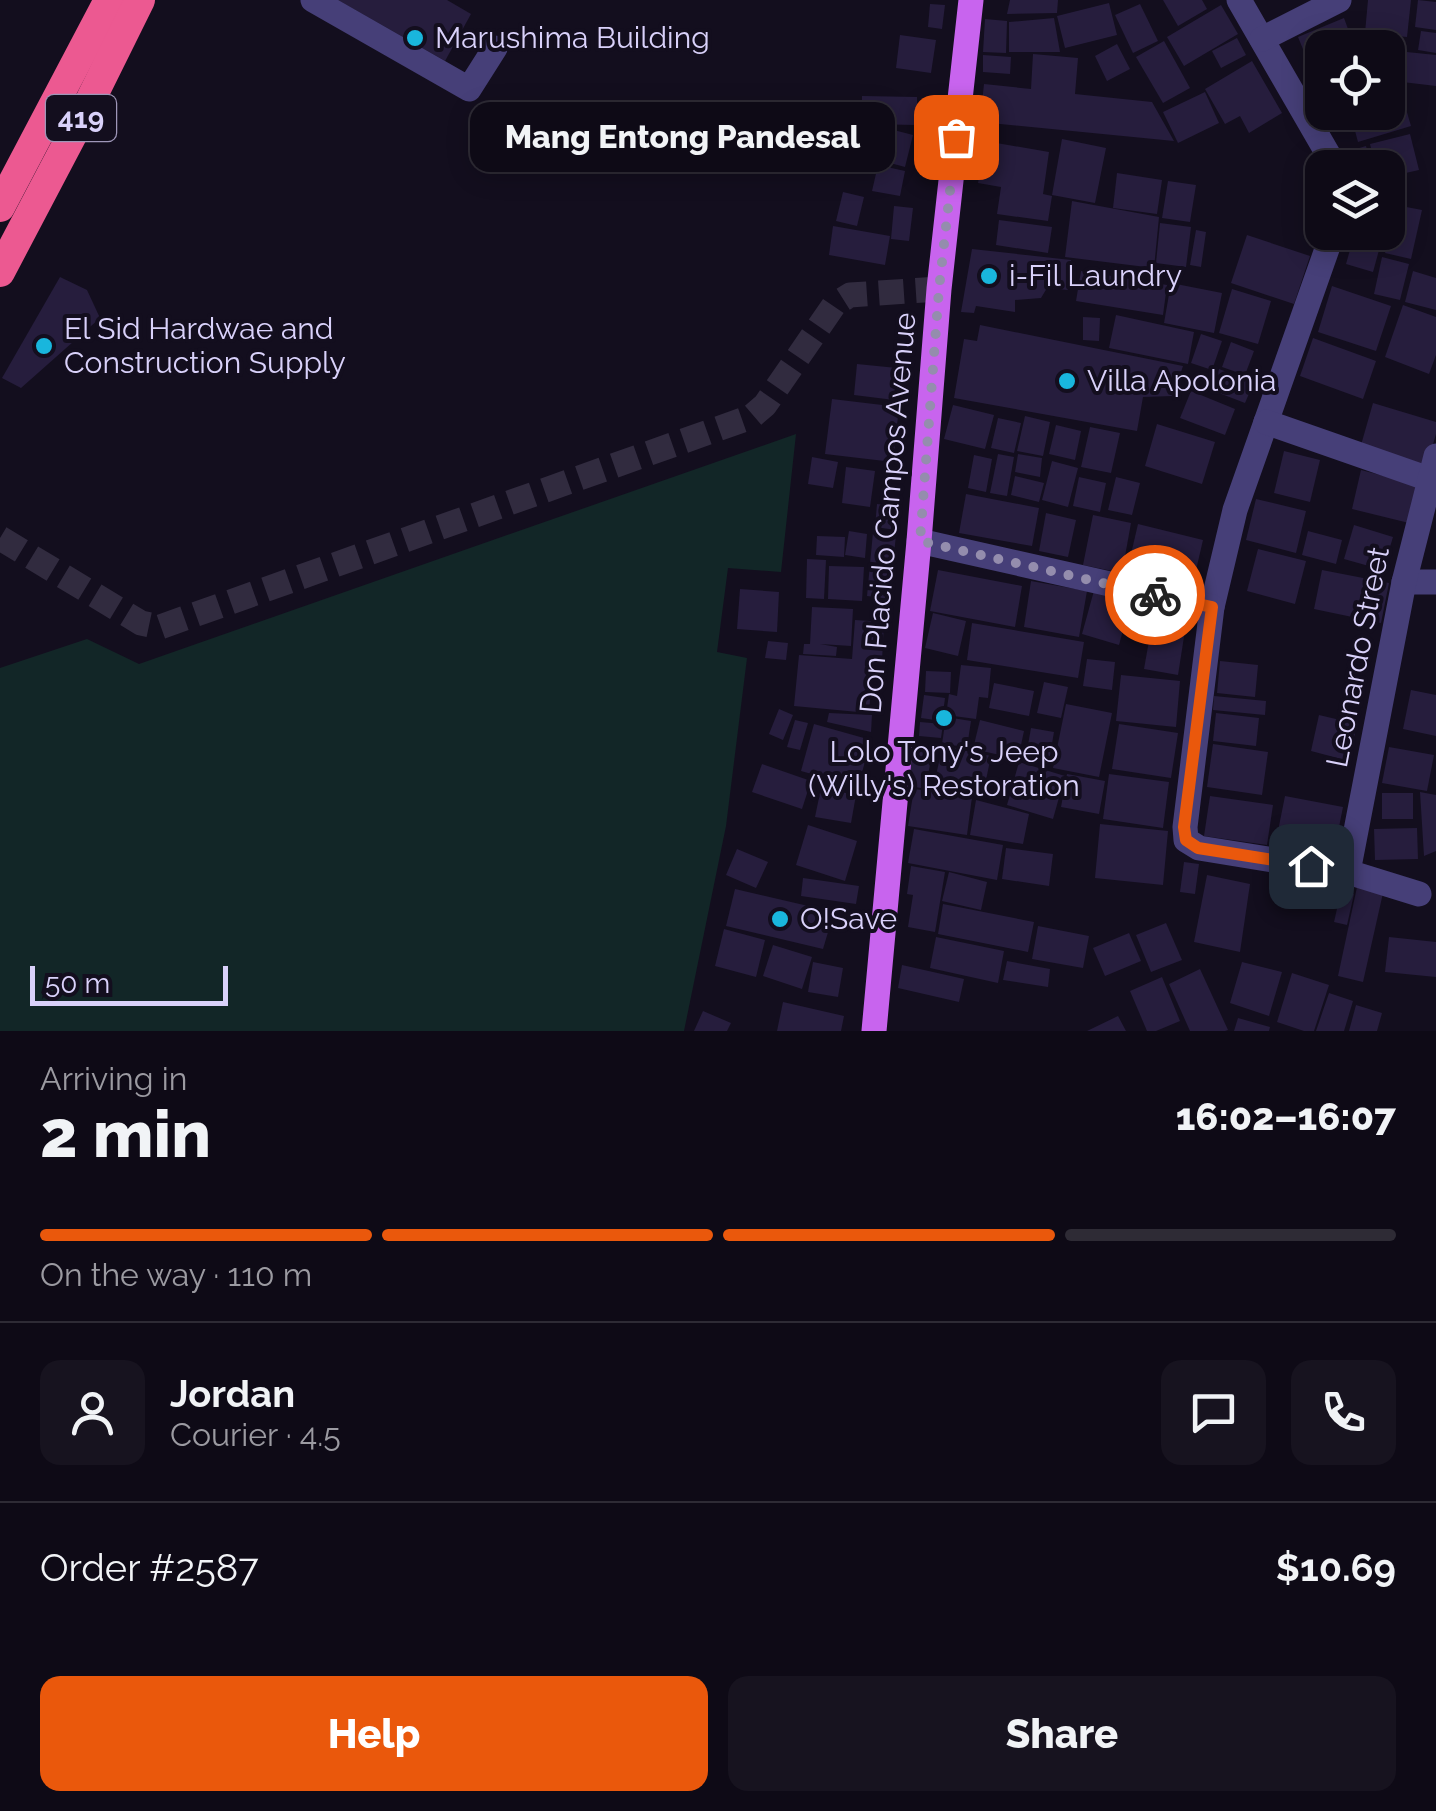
<!DOCTYPE html>
<html lang="en">
<head>
<meta charset="utf-8">
<style>
  body { margin:0; font-family:Raleway,sans-serif; background:#17131f; color:#f1f3f6; height:100vh; display:flex; flex-direction:column; font-size:38px; white-space:nowrap }
  * { box-sizing:border-box; margin:0 }
  p { font-size:32px; color:#9b9aa1 }
  .icon { flex:none; width:55px; height:55px; fill:none; stroke:currentColor; stroke-width:2; stroke-linecap:round; stroke-linejoin:round }
  .map { position:relative; height:1031px; overflow:hidden }
  .panel { display:flex; flex-direction:column; background:#0e0a16; flex:1 }
  .panel>* { flex:none }
  .buttons { position:absolute; left:1305px; top:30px; display:grid; gap:20px }
  .buttons a { display:grid; place-items:center; width:100px; height:100px; border-radius:20px; background:#0e0a16; box-shadow:0 5px 25px #0003,0 0 0 2px #2e2b35; font-size:50px }
  .scale { position:absolute; left:30px; bottom:25px; width:198px; box-sizing:border-box; padding-left:10px; border:5px solid #d9d1fa; border-top:0; font-size:28px; line-height:35px; white-space:nowrap; color:#d9d1fa; -webkit-text-stroke:8px #130e1e; paint-order:stroke }
  .pin { position:absolute; display:grid; place-items:center; width:85px; height:85px; color:#fff; margin:-42px; border-radius:20px; box-shadow:0 5px 15px #0006 }
  .courier { position:absolute; display:grid; place-items:center; width:100px; height:100px; margin:-50px; border:8px solid #ea580c; border-radius:50%; background:#fff; color:#222; box-shadow:0 2px 12px #0007 }
  .bubble { position:absolute; height:70px; border-radius:20px; background:#0e0a16; box-shadow:0 5px 25px #0003,0 0 0 2px #2e2b35; font-size:32px; font-weight:800; line-height:70px; text-align:center }
  .summary em { font-style:normal; font-weight:800 }
  .summary div { display:flex; flex-direction:column-reverse }
  .summary { display:flex; align-items:center; justify-content:space-between; height:170px; padding:0 40px }
  h1 { font-size:65px; font-weight:800; line-height:75px }
  .bar { display:grid; grid-template-columns:repeat(4,1fr); gap:15px 10px; align-content:center; height:120px; padding:0 40px }
  .bar i { height:12px; border-radius:8px; background:#2e2b35 }
  .bar .on { background:#ea580c }
  .bar p { grid-column:span 4 }
  .line { display:flex; align-items:center; gap:25px; padding:0 40px; border-top:2px solid #2e2b35 }
  .line div { flex:1 }
  .round { display:grid; place-items:center; flex:none; width:105px; height:105px; border-radius:20px; background:#17131f }
  .cta { display:flex; gap:20px; margin-top:auto; padding:20px 40px }
  .cta a { flex:1; height:115px; border-radius:20px; background:#ea580c; color:#fff; font-size:40px; font-weight:800; line-height:115px; text-align:center }
  .cta a+a { background:#17131f; color:#f1f3f6 }
  .map>svg:first-child { display:block }
  .green { fill:#122627 }
  .building { fill:#261d3d }
  .lines { fill:none; stroke-linecap:round; stroke-linejoin:round }
  .minor-tunnel { stroke:#312b3f; stroke-width:25; stroke-dasharray:25 12; stroke-linecap:butt }
  .minor { stroke:#463f78; stroke-width:25 }
  .major { stroke:#c864ee; stroke-width:25 }
  .highway { stroke:#ec5991; stroke-width:30 }
  .done { stroke:#948dad; stroke-width:10; stroke-dasharray:0 18 }
  .route { stroke:#ea580c; stroke-width:12 }
  .poi-dot { fill:#19b6dd; stroke:#130e1e; stroke-width:4 }
  .labels { text-anchor:middle; stroke-width:8; stroke-linejoin:round; paint-order:stroke }
  .shield { fill:#130e1e; stroke:#9e96b8; stroke-width:2.5 }
  .shield-label { font-size:28px; font-weight:bold; fill:#d9d1fa }
  .poi-label { font-size:30px; fill:#d9d1fa; stroke:#130e1e; text-anchor:start }
  .street-label { font-size:30px; fill:#d9d1fa; stroke:#130e1e }
</style>
</head>
<body>
<div class="map">
<svg width="1436" height="1031" viewBox="0 0 1436 1031">
  <rect width="100%" height="100%" fill="#130e1e"/>
  <!-- green -->
  <path class="green" d="M796 434 781 572 728 568 717 652 747 658 726 826 684 1031H0V668L87 639 139 664Z"/>
  <!-- building -->
  <g class="building">
    <path d="M338 0H447L471 14 445 61Z"/>
    <path d="M1010 0H1058L1057 13 1007 14Z"/>
    <path d="M1163 0H1202L1207 9 1178 26Z"/>
    <path d="M1368 0H1411L1407 37 1365 33Z"/>
    <path d="M1418 0 1436 2V30L1415 27Z"/>
    <path d="M1109 3 1117 35 1065 48 1057 16Z"/>
    <path d="M930 4 945 5 942 29 928 27Z"/>
    <path d="M1140 4 1158 41 1133 53 1115 15Z"/>
    <path d="M1221 5 1238 34 1184 66 1167 37Z"/>
    <path d="M1054 18 1060 52H1009V22Z"/>
    <path d="M1344 18 1355 48H1322V67L1312 71 1298 37Z"/>
    <path d="M985 19 1007 21 1006 53 983 52Z"/>
    <path d="M1421 31 1436 33V53L1418 50Z"/>
    <path d="M900 35 936 40 931 73 896 68Z"/>
    <path d="M1237 38 1246 55 1221 68 1212 51Z"/>
    <path d="M1164 41 1190 88 1163 103 1136 57Z"/>
    <path d="M1117 44 1130 69 1107 81 1095 56Z"/>
    <path d="M1397 51 1436 55V86L1394 81Z"/>
    <path d="M1033 54 1078 58 1075 94 1152 102 1174 141 980 122 984 84 1031 89Z"/>
    <path d="M983 55 1011 57 1010 74 983 72Z"/>
    <path d="M1252 61 1282 113 1249 133 1240 116 1225 124 1205 89Z"/>
    <path d="M1399 85 1411 126 1358 142 1350 112H1388V88Z"/>
    <path d="M1205 92 1219 123 1178 143 1163 112Z"/>
    <path d="M862 96 917 97V125L862 124Z"/>
    <path d="M857 128 877 131 873 161 853 159Z"/>
    <path d="M886 128 913 135 905 167 879 160Z"/>
    <path d="M1410 134 1419 170 1388 177V168H1376L1370 144Z"/>
    <path d="M1062 139 1106 148 1095 203 1052 195Z"/>
    <path d="M985 141 1049 152 1043 194 1052 196 1048 221 997 214 1001 187 978 183Z"/>
    <path d="M1366 146 1372 168H1354L1349 151Z"/>
    <path d="M878 165 905 171 900 196 872 191Z"/>
    <path d="M1117 173 1162 180 1157 214 1113 208Z"/>
    <path d="M1168 181 1196 185 1190 222 1162 218Z"/>
    <path d="M843 192 864 197 857 226 836 221Z"/>
    <path d="M1072 201 1159 217 1154 268 1065 257Z"/>
    <path d="M1396 205 1422 210 1411 259 1385 253Z"/>
    <path d="M894 206 913 208 909 241 891 239Z"/>
    <path d="M999 220 1052 227 1048 253 996 245Z"/>
    <path d="M1160 223 1191 227 1186 267 1156 263Z"/>
    <path d="M833 226 890 236 885 265 829 255Z"/>
    <path d="M1196 230 1206 232 1201 267 1190 265Z"/>
    <path d="M1355 232H1384L1373 272 1346 264Z"/>
    <path d="M1247 235 1310 256 1294 304 1231 283Z"/>
    <path d="M972 249 1071 260 1068 290 1047 288 1041 298 1015 300V312L976 306 974 313 961 312Z"/>
    <path d="M1382 257 1409 264 1400 300 1374 294Z"/>
    <path d="M1081 271 1167 285 1163 315 1076 301Z"/>
    <path d="M1413 271 1436 278V310L1405 302Z"/>
    <path d="M60 277 87 290 100 318 21 388 2 378Z"/>
    <path d="M1171 283 1222 293 1214 333 1164 323Z"/>
    <path d="M1332 286 1391 306 1376 351 1318 332Z"/>
    <path d="M1232 289 1271 301 1258 344 1219 333Z"/>
    <path d="M1403 305 1436 317V355L1429 374 1385 357Z"/>
    <path d="M1116 315 1194 332 1188 364 1109 348Z"/>
    <path d="M1083 317 1100 318 1099 341 1083 340Z"/>
    <path d="M980 325 1183 366 1173 396 1143 397 1137 431 954 398 964 339 977 341Z"/>
    <path d="M1201 334 1222 341 1212 370 1191 363Z"/>
    <path d="M1313 338 1376 361 1363 399 1300 376Z"/>
    <path d="M1231 342 1254 351 1245 375 1222 367Z"/>
    <path d="M857 364 897 368 894 400 854 395Z"/>
    <path d="M1219 369 1254 382 1245 403 1211 390Z"/>
    <path d="M1191 391 1235 409 1225 435 1180 418Z"/>
    <path d="M832 399 899 407 893 462 825 454Z"/>
    <path d="M1373 403 1436 422V434L1425 472 1359 452Z"/>
    <path d="M953 405 994 415 985 449 944 439Z"/>
    <path d="M1025 416 1050 422 1043 456 1017 451Z"/>
    <path d="M998 418 1021 423 1014 453 991 448Z"/>
    <path d="M1157 424 1215 442 1202 484 1145 466Z"/>
    <path d="M1056 425 1081 431 1075 460 1049 454Z"/>
    <path d="M1090 427 1120 433 1111 473 1081 467Z"/>
    <path d="M1284 451 1320 460 1310 502 1274 493Z"/>
    <path d="M998 454 1014 457 1007 496 990 493Z"/>
    <path d="M1018 454 1042 458 1040 477 1015 472Z"/>
    <path d="M974 455 992 459 986 492 968 488Z"/>
    <path d="M812 457 838 462 833 488 808 484Z"/>
    <path d="M1052 461 1078 468 1068 507 1042 500Z"/>
    <path d="M846 467 875 471 870 507 842 503Z"/>
    <path d="M1361 470 1419 485 1409 523 1352 509Z"/>
    <path d="M1015 476 1044 483 1039 502 1011 495Z"/>
    <path d="M1079 477 1106 483 1100 512 1073 506Z"/>
    <path d="M1116 477 1140 483 1132 515 1108 510Z"/>
    <path d="M966 494 1039 508 1032 546 959 533Z"/>
    <path d="M1256 499 1306 511 1296 553 1246 540Z"/>
    <path d="M877 504 899 507 896 530 875 527Z"/>
    <path d="M1046 513 1076 520 1068 557 1039 551Z"/>
    <path d="M1093 515 1131 523 1122 573 1083 565Z"/>
    <path d="M1138 524 1203 540 1193 583 1128 567Z"/>
    <path d="M1354 525 1393 537 1383 570 1344 559Z"/>
    <path d="M849 531 867 534 865 558 845 555Z"/>
    <path d="M1308 531 1342 540 1336 564 1302 555Z"/>
    <path d="M873 532 896 534 890 599 867 596Z"/>
    <path d="M817 536 845 537 844 557 816 555Z"/>
    <path d="M1258 549 1306 561 1295 604 1247 591Z"/>
    <path d="M807 559 826 560 824 599 806 598Z"/>
    <path d="M829 566 864 567 862 601 828 599Z"/>
    <path d="M938 570 1022 586 1015 627 930 611Z"/>
    <path d="M1322 570 1389 583 1381 623 1314 609Z"/>
    <path d="M1031 581 1087 591 1079 637 1024 627Z"/>
    <path d="M1095 587 1132 597 1119 645 1082 634Z"/>
    <path d="M740 589 779 592 777 632 737 629Z"/>
    <path d="M812 607 853 609 851 646 820 644 837 647 836 656 803 654 804 644H810Z"/>
    <path d="M933 613 966 621 958 656 925 648Z"/>
    <path d="M1153 618 1186 624 1178 675 1144 669Z"/>
    <path d="M855 620 884 622 882 661H873L869 713 794 706 799 655 852 659Z"/>
    <path d="M972 623 1084 642 1078 678 967 660Z"/>
    <path d="M768 641 788 643 786 660 765 658Z"/>
    <path d="M1087 659 1115 662 1112 690 1083 686Z"/>
    <path d="M1220 661 1258 665 1255 697 1217 693Z"/>
    <path d="M961 665 991 668 988 698 979 697 976 719 946 715 949 694 957 696Z"/>
    <path d="M926 671 951 672 950 693 925 692Z"/>
    <path d="M1121 675 1180 681 1176 727 1116 721Z"/>
    <path d="M1044 682 1068 687 1061 718 1037 713Z"/>
    <path d="M994 683 1034 691 1029 716 989 708Z"/>
    <path d="M1411 690 1436 695V736L1403 729Z"/>
    <path d="M924 695 945 698 942 721 921 718Z"/>
    <path d="M1214 696 1266 701 1265 715 1213 710Z"/>
    <path d="M1066 704 1112 713 1099 777 1053 768Z"/>
    <path d="M779 709 793 715 783 740 769 734Z"/>
    <path d="M829 713 872 715 871 732 827 722Z"/>
    <path d="M1216 713 1259 718 1256 746 1213 741Z"/>
    <path d="M1319 715 1357 724 1349 761 1311 751Z"/>
    <path d="M946 717 971 721 967 747 942 744Z"/>
    <path d="M795 720 808 723 800 750 787 747Z"/>
    <path d="M980 720 1024 731 1018 759 973 749Z"/>
    <path d="M920 722 943 724 941 738 919 736Z"/>
    <path d="M814 724 871 740 858 787 801 771Z"/>
    <path d="M1119 724 1178 733 1171 778 1112 769Z"/>
    <path d="M1031 728 1054 732 1049 761 1026 756Z"/>
    <path d="M1213 744 1268 752 1262 795 1207 787Z"/>
    <path d="M943 745 991 756 982 799 933 788Z"/>
    <path d="M1389 747 1434 755 1427 791 1382 783Z"/>
    <path d="M910 748 932 751 926 789 905 785Z"/>
    <path d="M1019 762 1065 776 1053 819 1007 805Z"/>
    <path d="M762 764 811 781 802 809 752 792Z"/>
    <path d="M1067 774 1105 781 1099 814 1061 807Z"/>
    <path d="M1109 774 1169 782 1163 828 1103 819Z"/>
    <path d="M821 788 856 795 851 823 815 817Z"/>
    <path d="M914 789 972 797 967 835 908 826Z"/>
    <path d="M1420 792 1436 795V851L1424 856Z"/>
    <rect x="1382" y="793" width="31" height="26"/>
    <path d="M1210 796 1273 805 1267 845 1204 836Z"/>
    <path d="M1285 796 1343 807 1335 847 1277 836Z"/>
    <path d="M976 800 1029 814 1023 844 970 835Z"/>
    <path d="M1100 824 1168 831 1163 885 1095 878Z"/>
    <path d="M808 825 857 841 845 881 796 865Z"/>
    <path d="M1417 828 1418 859 1375 860 1374 829Z"/>
    <path d="M914 829 1003 845 997 880 908 863Z"/>
    <path d="M1006 848 1053 854 1049 886 1002 879Z"/>
    <path d="M737 849 768 862 756 888 726 875Z"/>
    <path d="M1184 862 1199 864 1195 894 1180 892Z"/>
    <path d="M911 866 945 872 935 932 908 927 913 895 907 894Z"/>
    <path d="M949 872 987 882 981 910 942 901Z"/>
    <path d="M1207 875 1250 884 1240 952 1194 942Z"/>
    <path d="M803 878 859 886 856 904 801 896Z"/>
    <path d="M1357 887 1383 893 1363 982 1338 976Z"/>
    <path d="M735 889 834 912 823 949 726 926Z"/>
    <path d="M1341 891 1354 894 1347 925 1334 922Z"/>
    <path d="M943 904 1034 922 1028 952 938 934Z"/>
    <path d="M1166 923 1182 960 1151 972 1136 935Z"/>
    <path d="M1038 926 1089 936 1083 968 1032 959Z"/>
    <path d="M724 929 765 940 756 977 715 966Z"/>
    <path d="M1129 933 1141 961 1105 976 1093 948Z"/>
    <path d="M936 937 1004 951 998 983 930 968Z"/>
    <path d="M1389 937 1436 942V977L1385 972Z"/>
    <path d="M773 945 812 957 802 989 763 976Z"/>
    <path d="M1007 961 1050 969 1048 987 1003 980Z"/>
    <path d="M813 962 843 968 838 997 808 992Z"/>
    <path d="M1242 962 1282 972 1269 1016 1230 1003Z"/>
    <path d="M902 965 964 979 959 1002 898 988Z"/>
    <path d="M1200 969 1228 1030 1225 1031H1190L1169 984Z"/>
    <path d="M1292 973 1329 985 1314 1031H1304L1277 1022Z"/>
    <path d="M1162 977 1180 1021 1156 1031H1147L1130 991Z"/>
    <path d="M1329 993 1353 1001 1344 1031H1316Z"/>
    <path d="M783 1002 844 1016 841 1031H777Z"/>
    <path d="M1356 1005 1382 1013 1377 1031H1349Z"/>
    <path d="M703 1011 731 1023 727 1031H694Z"/>
    <path d="M1118 1016 1126 1031H1087Z"/>
    <path d="M1238 1018 1270 1027 1269 1031H1234Z"/>
  </g>
  <g class="lines">
    <!-- minor-tunnel -->
    <path class="minor-tunnel" d="M0 538 141 623 160 627 751 417 765 405 834 305 850 295 939 289"/>
    <!-- minor -->
    <g class="minor">
      <path d="M313 0 469 89 495 48"/>
      <path d="M1239 0 1336 168"/>
      <path d="M1262 39 1339 0"/>
      <path d="M1333 232 1235 510 1212 607 1185 827 1186 840 1199 848 1348 872 1419 894"/>
      <path d="M1266 422 1429 479"/>
      <path d="M919 541 1212 607"/>
      <path d="M1404 582H1436"/>
      <path d="M1348 872 1404 582 1436 456"/>
    </g>
    <!-- major -->
    <path class="major" d="M874 1031 919 541 939 289 971 0"/>
    <!-- highway -->
    <g class="highway">
      <path d="M0 207 109 0"/>
      <path d="M0 272 91 99 140 0"/>
    </g>
  </g>
  <g class="lines">
    <!-- done -->
    <path class="done" d="M956 137 939 289 920 541 1155 595"/>
    <!-- route -->
    <path class="route" d="M1155 595 1212 607 1184 827 1186 840 1198 848 1311 866"/>
  </g>
  <!-- markers -->
  <g class="poi-dot">
    <circle cx="415" cy="38" r="10"/>
    <circle cx="989" cy="276" r="10"/>
    <circle cx="44" cy="346" r="10"/>
    <circle cx="1067" cy="381" r="10"/>
    <circle cx="944" cy="718" r="10"/>
    <circle cx="780" cy="919" r="10"/>
  </g>
  <g class="labels">
    <!-- shield labels -->
    <rect class="shield" x="46" y="95" width="70" height="46" rx="8"/>
    <g class="shield-label">
      <text x="81" y="128">419</text>
    </g>
    <!-- poi labels -->
    <g class="poi-label">
      <text x="435" y="48">Marushima Building</text>
      <text x="1009" y="286">i-Fil Laundry</text>
      <text x="64" y="339">El Sid Hardwae and<tspan x="64" dy="34">Construction Supply</tspan></text>
      <text x="1087" y="391">Villa Apolonia</text>
      <text x="944" y="762" text-anchor="middle">Lolo Tony's Jeep<tspan x="944" dy="34">(Willy's) Restoration</tspan></text>
      <text x="800" y="929">O!Save</text>
    </g>
    <!-- street labels -->
    <g class="street-label">
      <text transform="translate(888 513) rotate(-85)" y="10">Don Placido Campos Avenue</text>
      <text transform="translate(1358 657) rotate(-79)" y="10">Leonardo Street</text>
    </g>
  </g>
</svg>
<div class="buttons">
<a><svg class="icon" aria-label="locate" viewBox="0 0 24 24"><circle cx="12" cy="12" r="6"/><path d="M12 2v4M12 18v4M2 12h4M18 12h4"/></svg></a>
<a><svg class="icon" aria-label="layers" viewBox="0 0 24 24"><path d="M12 4l9 5-9 5-9-5zM3 14l9 5 9-5"/></svg></a>
</div>
<div class="scale">50 m</div>
<div class="pin" style="left:956px;top:137px;background:#ea580c"><svg class="icon" aria-label="bag" viewBox="0 0 24 24"><path d="M5 8h14l-1 12H6zM9 8a3 3 0 0 1 6 0"/></svg></div>
<div class="pin" style="left:1311px;top:866px;background:#1f2937"><svg class="icon" aria-label="home" viewBox="0 0 24 24"><path d="M3 11l9-7 9 7M6 9v11h12V9"/></svg></div>
<div class="courier" style="left:1155px;top:595px"><svg class="icon" aria-label="bike" viewBox="0 0 24 24"><circle cx="6" cy="16" r="4"/><circle cx="18" cy="16" r="4"/><path d="M6 16l4-8h5l3 8M10 8l3 8H6M13 5h3"/></svg></div>
<div class="bubble" style="left:470px;top:102px;width:425px">Mang Entong Pandesal</div>
</div>
<section class="panel">
<div class="summary"><div><h1>2 min</h1><p>Arriving in</p></div><em>16:02–16:07</em></div>
<div class="bar"><i class="on"></i><i class="on"></i><i class="on"></i><i></i><p>On the way · 110 m</p></div>
<div class="line" style="height:180px"><a class="round"><svg class="icon" aria-label="person" viewBox="0 0 24 24"><circle cx="12" cy="8" r="4"/><path d="M4 21q1-7 8-7t8 7"/></svg></a><div><b>Jordan</b><p>Courier · 4.5</p></div><a class="round"><svg class="icon" aria-label="chat" viewBox="0 0 24 24"><path d="M4 5h16v11H9l-5 4z"/></svg></a><a class="round"><svg class="icon" aria-label="phone" viewBox="0 0 24 24"><path d="M5 4h4l2 5-3 2q2 4 5 5l2-3 5 2v4C11 20 4 13 5 4z"/></svg></a></div>
<div class="line" style="height:130px"><div>Order #2587</div><b>$10.69</b></div>
<div class="cta"><a>Help</a><a>Share</a></div>
</section>
</body>
</html>
